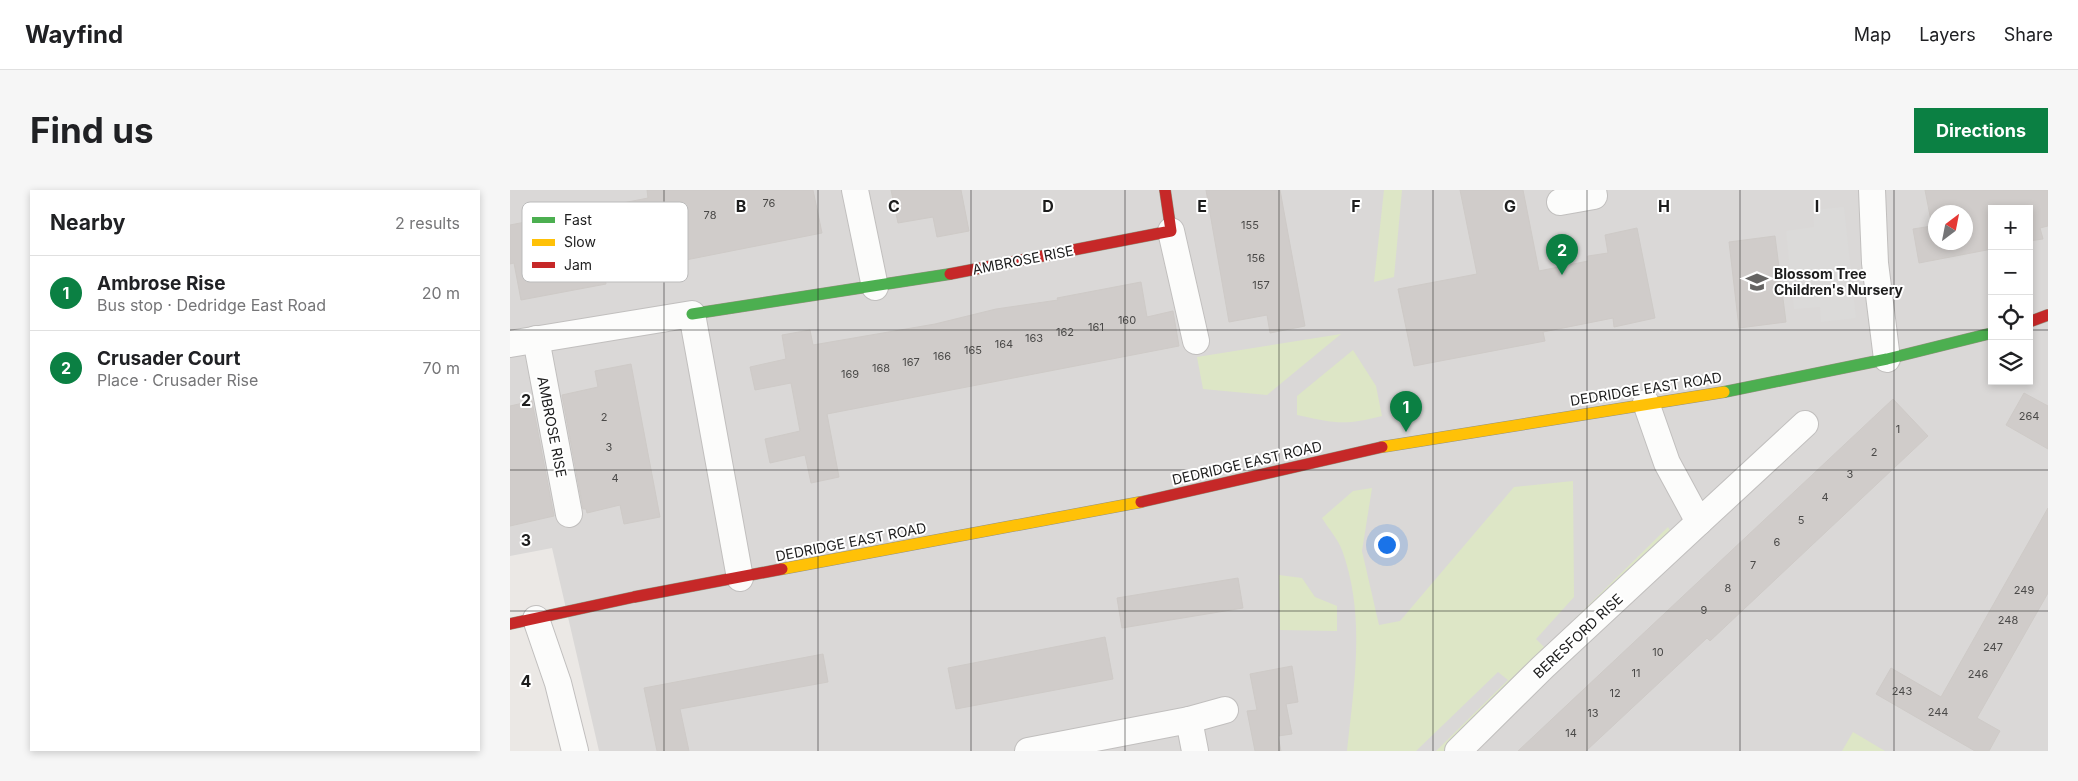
<!DOCTYPE html>
<html lang="en">
<head>
<meta charset="utf-8">
<style>
	body { margin:0; font-family:Inter,sans-serif; background:#f6f6f6; color:#202124 }
	.controls { position:absolute; right:15px; top:15px; display:grid; overflow:hidden; border-radius:0px; box-shadow:0 2px 8px #0003 }
	.controls button { width:45px; height:45px; display:grid; place-items:center; padding:0; border:0; border-bottom:1px solid #e0e0e0; background:#fff; color:#202124; font:25px sans-serif }
	.compass { position:absolute; left:1418px; top:15px; width:45px; height:45px; border-radius:50%; background:#fff; box-shadow:0 2px 8px #0003; rotate:32deg }
	.you { position:absolute; left:876px; top:354px; width:18px; height:18px; margin:-12px; border:4px solid #fff; border-radius:50%; background:#1a73e8; box-shadow:0 0 0 8px #1a73e833 }
	.badge { display:grid; place-items:center; width:32px; height:32px; border-radius:50%; background:#0b8043; color:#fff; font-size:16px; font-weight:700 }
	.pin { position:absolute; translate:-50% -41px; filter:drop-shadow(0 1px 2px #0008) }
	.pin::after { content:''; position:absolute; top:26px; width:18px; height:15px; background:inherit; clip-path:polygon(0 0,100% 0,50% 100%) }
	.list { margin:0; padding:0; list-style:none }
	h2 { display:flex; justify-content:space-between; align-items:center; height:65px; margin:0; padding:0 20px; font-size:21px }
	h2 small { font-size:16px; font-weight:400; color:#757577 }
	.list li { display:grid; grid-template-columns:32px 1fr auto; gap:15px; align-items:center; box-sizing:border-box; height:75px; padding:0 20px; border-top:1px solid #e0e0e0 }
	.list b { display:block; font-size:19px; white-space:nowrap }
	.list p { margin:0; font-size:16px; white-space:nowrap; color:#757577 }
	.list em { font-size:16px; font-style:normal; color:#757577 }
	.icon { flex:none; width:28px; height:28px; fill:none; stroke:currentColor; stroke-width:2; stroke-linecap:round; stroke-linejoin:round }
	.map { position:relative; flex:none; width:1538px; height:561px; overflow:hidden; border-radius:0px }
	header { display:flex; align-items:center; gap:30px; box-sizing:border-box; height:70px; padding:0 25px; background:#fff; border-bottom:1px solid #e0e0e0 }
	header strong { font-size:24px }
	nav { display:flex; gap:28px; margin-inline-start:auto; font-size:18px }
	.intro { display:flex; align-items:center; justify-content:space-between; box-sizing:border-box; height:120px; padding:0 30px }
	h1 { margin:0; font-size:35px }
	.button { padding:12px 22px; border-radius:0px; background:#0b8043; color:#fff; font-size:18px; font-weight:700 }
	main { display:flex; gap:30px; padding:0 30px }
	aside { flex:1; background:#fff; border-radius:0px; box-shadow:0 2px 8px #0003 }
	.map>svg:first-child { display:block }
	.residential { fill:#dad8d7; fill-rule:evenodd }
	.grass { fill:#dde6c6 }
	.parking { fill:#dbdad9 }
	.building { fill:#d0ccca; stroke:#cecac7; fill-rule:evenodd }
	.lines { fill:none; stroke-linecap:round; stroke-linejoin:round }
	.street-casing { stroke:#c1bfbe; stroke-width:28 }
	.fast-casing { stroke:#94927f; stroke-width:12 }
	.slow-casing { stroke:#94927f; stroke-width:12 }
	.jam-casing { stroke:#94927f; stroke-width:12 }
	.street { stroke:#fcfcfb; stroke-width:26 }
	.fast { stroke:#4caf50; stroke-width:11 }
	.slow { stroke:#ffc107; stroke-width:11 }
	.jam { stroke:#c62828; stroke-width:11 }
	.grid { fill:none; stroke:#1d1d1d; stroke-width:1; stroke-opacity:0.55 }
	.labels { text-anchor:middle; stroke-width:4; stroke-linejoin:round; paint-order:stroke }
	.number-label { font-size:11px; fill:#4a4948 }
	.street-label { font-size:14px; fill:#1d1d1d; stroke:#fff }
	.poi-label { font-size:14px; font-weight:bold; fill:#1d1d1d; stroke:#fff; text-anchor:start }
	.key { fill:#fff; stroke:#bbb; stroke-width:1 }
	.key-label { font-size:14px; fill:#1d1d1d }
	.grid-label { font-size:16px; text-anchor:middle; font-weight:bold; fill:#1d1d1d; stroke:#fff; stroke-width:4; stroke-linejoin:round; paint-order:stroke }
</style>
</head>
<body>
<header>
<strong>Wayfind</strong>
<nav><a>Map</a><a>Layers</a><a>Share</a></nav>
</header>
<div class="intro"><h1>Find us</h1><a class="button">Directions</a></div>
<main>
<aside>
<h2>Nearby<small>2 results</small></h2>
<ul class="list">
<li><span class="badge">1</span><div><b>Ambrose Rise</b><p>Bus stop · Dedridge East Road</p></div><em>20 m</em></li>
<li><span class="badge">2</span><div><b>Crusader Court</b><p>Place · Crusader Rise</p></div><em>70 m</em></li>
</ul>
</aside>
<div class="map">
<svg width="1538" height="561" viewBox="0 0 1538 561">
	<rect width="100%" height="100%" fill="#ebe8e5"/>
	<!-- residential -->
	<path class="residential" d="M0 0H1538V561H89L42 358 0 366ZM1482 19H1519V191H1482ZM1426 22H1456V52H1426Z"/>
	<!-- grass -->
	<g class="grass">
		<polygon points="874,0 892,0 884,87 864,92"/>
		<polygon points="831,144 757,205 693,199 687,167"/>
		<path d="M843 160 866 196 872 226C834 236 824 233 787 225V206Z"/>
		<path d="M1063 291 1064 407 1026 449 1035 458 1158 337 1163 346 940 561H926L998 490 988 482 906 561H837C844 494 856 426 832 360 828 349 818 338 812 328L843 301 862 298 852 361 869 435 890 431 1004 297Z"/>
		<polygon points="769,385 792,388 805,407 827,416 827,441 770,440"/>
		<polygon points="1343,542 1375,561 1332,561"/>
	</g>
	<!-- parking -->
	<polygon class="parking" points="1334,17 1346,128 1311,132 1310,117 1284,119 1276,41 1304,37 1303,20"/>
	<!-- building -->
	<g class="building">
		<polygon points="137,0 303,0 312,43 95,86 96,94 11,110 4,73 0,74 0,35 138,8"/>
		<polygon points="381,0 451,0 459,41 427,47 423,27 388,33"/>
		<polygon points="696,0 770,0 795,136 760,143 757,125 719,132"/>
		<polygon points="950,0 1013,0 1029,81 1078,71 1078,66 1098,63 1095,45 1127,38 1145,128 1104,137 1103,128 1033,142 1035,151 904,176 888,99 967,84"/>
		<path d="M1415 0H1538V36L1530 38 1533 49 1519 51V19H1482V59L1409 73 1403 39 1422 36ZM1426 22H1456V52H1426Z"/>
		<polygon points="1265,46 1276,132 1229,138 1219,52"/>
		<polygon points="631,92 637,127 663,121 669,156 317,224 329,287 301,293 295,265 260,273 255,249 290,241 281,193 245,200 240,177 276,169 272,145 300,140 303,155 425,134 486,119 548,110 547,108"/>
		<polygon points="121,174 150,327 114,334 110,315 77,323 76,319 73,319 52,205 88,197 85,181"/>
		<polygon points="1514,203 1538,216 1538,259 1496,235"/>
		<polygon points="1383,209 1418,246 1200,451 1197,448 1076,561 1008,561"/>
		<polygon points="22,211 44,326 0,336 0,216"/>
		<polygon points="1538,318 1538,403 1467,528 1490,541 1479,561 1465,561 1366,504 1381,478 1431,507"/>
		<polygon points="728,388 733,418 612,438 607,408"/>
		<polygon points="595,447 603,489 446,519 438,478"/>
		<polygon points="313,464 318,492 170,519 179,561 147,561 134,498"/>
		<polygon points="782,476 788,512 776,514 782,544 768,546 771,561 745,561 737,521 747,520 740,484"/>
	</g>
	<g class="lines">
		<!-- street casing -->
		<g class="street-casing">
			<g id="street">
				<polyline points="345,0 365,97"/>
				<polyline points="1362,0 1365,73 1377,169"/>
				<polyline points="1050,12 1084,6 1083,0"/>
				<polyline points="661,41 686,151"/>
				<polyline points="26,149 59,324"/>
				<polyline points="0,154 182,124 230,388"/>
				<polyline points="1136,213 1157,273 1189,332 1295,234"/>
				<polyline points="26,429 48,493 65,561"/>
				<polyline points="679,530 715,520"/>
				<polyline points="518,561 679,530 685,561"/>
				<polyline points="948,561 1033,477 1189,332"/>
			</g>
		</g>
		<!-- fast casing -->
		<g class="fast-casing">
			<g id="fast">
				<polyline points="182,124 440,84"/>
				<polyline points="1214,202 1377,169 1482,143"/>
			</g>
		</g>
		<!-- slow casing -->
		<g class="slow-casing">
			<g id="slow">
				<polyline points="872,257 1214,202"/>
				<polyline points="272,379 631,312"/>
			</g>
		</g>
		<!-- jam casing -->
		<g class="jam-casing">
			<g id="jam">
				<polyline points="440,84 661,41 655,0"/>
				<polyline points="1519,132 1538,125"/>
				<polyline points="631,312 872,257"/>
				<polyline points="0,434 124,407 272,379"/>
			</g>
		</g>
		<!-- street -->
		<use href="#street" class="street"/>
		<!-- fast -->
		<use href="#fast" class="fast"/>
		<!-- slow -->
		<use href="#slow" class="slow"/>
		<!-- jam -->
		<use href="#jam" class="jam"/>
	</g>
	<!-- grid -->
	<path class="grid" d="M154 0V561M308 0V561M461 0V561M615 0V561M769 0V561M923 0V561M1077 0V561M1230 0V561M1384 0V561M0 140H1482M1519 140H1538M0 280H1538M0 421H1538"/>
	<!-- icons -->
	<defs>
		<g id="school-bare" transform="scale(1.725)"><path d="M0-5L7-2L0 1L-7-2ZM-4 1L0 2.5L4 1V4Q0 6-4 4Z" fill="#656463" stroke="#fff" stroke-width="2.5" paint-order="stroke"/></g>
	</defs>
	<g fill-rule="evenodd">
		<use href="#school-bare" x="1247" y="92"/>
	</g>
	<g class="labels">
		<!-- number labels -->
		<g class="number-label">
			<text x="259" y="17">76</text>
			<text x="200" y="29">78</text>
			<text x="740" y="39">155</text>
			<text x="746" y="72">156</text>
			<text x="751" y="99">157</text>
			<text x="617" y="134">160</text>
			<text x="586" y="141">161</text>
			<text x="555" y="146">162</text>
			<text x="524" y="152">163</text>
			<text x="494" y="158">164</text>
			<text x="463" y="164">165</text>
			<text x="432" y="170">166</text>
			<text x="401" y="176">167</text>
			<text x="371" y="182">168</text>
			<text x="340" y="188">169</text>
			<text x="1519" y="230">264</text>
			<text x="94" y="231">2</text>
			<text x="1388" y="243">1</text>
			<text x="99" y="261">3</text>
			<text x="1364" y="266">2</text>
			<text x="1340" y="288">3</text>
			<text x="105" y="292">4</text>
			<text x="1315" y="311">4</text>
			<text x="1291" y="334">5</text>
			<text x="1267" y="356">6</text>
			<text x="1243" y="379">7</text>
			<text x="1218" y="402">8</text>
			<text x="1514" y="404">249</text>
			<text x="1194" y="424">9</text>
			<text x="1498" y="434">248</text>
			<text x="1483" y="461">247</text>
			<text x="1148" y="466">10</text>
			<text x="1126" y="487">11</text>
			<text x="1468" y="488">246</text>
			<text x="1392" y="505">243</text>
			<text x="1105" y="507">12</text>
			<text x="1428" y="526">244</text>
			<text x="1083" y="527">13</text>
			<text x="1061" y="547">14</text>
		</g>
		<!-- street labels -->
		<g class="street-label">
			<text transform="translate(513 70) rotate(-11)" y="5">AMBROSE RISE</text>
			<text transform="translate(1136 199) rotate(-9)" y="5">DEDRIDGE EAST ROAD</text>
			<text transform="translate(42 237) rotate(79)" y="5">AMBROSE RISE</text>
			<text transform="translate(737 273) rotate(-13)" y="5">DEDRIDGE EAST ROAD</text>
			<text transform="translate(341 352) rotate(-11)" y="5">DEDRIDGE EAST ROAD</text>
			<text transform="translate(1068 446) rotate(-43)" y="5">BERESFORD RISE</text>
		</g>
		<!-- poi labels -->
		<g class="poi-label">
			<text x="1264" y="89">Blossom Tree<tspan x="1264" dy="16">Children's Nursery</tspan></text>
		</g>
	</g>
	<!-- legend -->
	<rect x="12" y="12" width="166" height="80" rx="8" class="key"/>
	<rect x="22" y="27" width="23" height="6" fill="#4caf50"/>
	<rect x="22" y="49" width="23" height="7" fill="#ffc107"/>
	<rect x="22" y="72" width="23" height="6" fill="#c62828"/>
	<g class="key-label">
		<text x="54" y="35">Fast</text>
		<text x="54" y="57">Slow</text>
		<text x="54" y="80">Jam</text>
	</g>
	<g class="grid-label">
		<text x="231" y="22">B</text>
		<text x="384" y="22">C</text>
		<text x="538" y="22">D</text>
		<text x="692" y="22">E</text>
		<text x="846" y="22">F</text>
		<text x="1000" y="22">G</text>
		<text x="1154" y="22">H</text>
		<text x="1307" y="22">I</text>
		<text x="16" y="216">2</text>
		<text x="16" y="356">3</text>
		<text x="16" y="497">4</text>
	</g>
</svg>
<div class="controls">
<button>+</button>
<button>−</button>
<button><svg class="icon" aria-label="locate" viewBox="0 0 24 24"><circle cx="12" cy="12" r="6"/><path d="M12 2v4M12 18v4M2 12h4M18 12h4"/></svg></button>
<button><svg class="icon" aria-label="layers" viewBox="0 0 24 24"><path d="M12 4l9 5-9 5-9-5zM3 14l9 5 9-5"/></svg></button>
</div>
<svg class="compass" viewBox="-18 -18 36 36"><path d="M0-13l5 13h-10z" fill="#e53935"/><path d="M0 13l5-13h-10z" fill="#757577"/></svg>
<div class="you"></div>
<div class="pin badge" style="left:896px;top:242px">1</div>
<div class="pin badge" style="left:1052px;top:85px">2</div>
</div>
</main>
</body>
</html>
